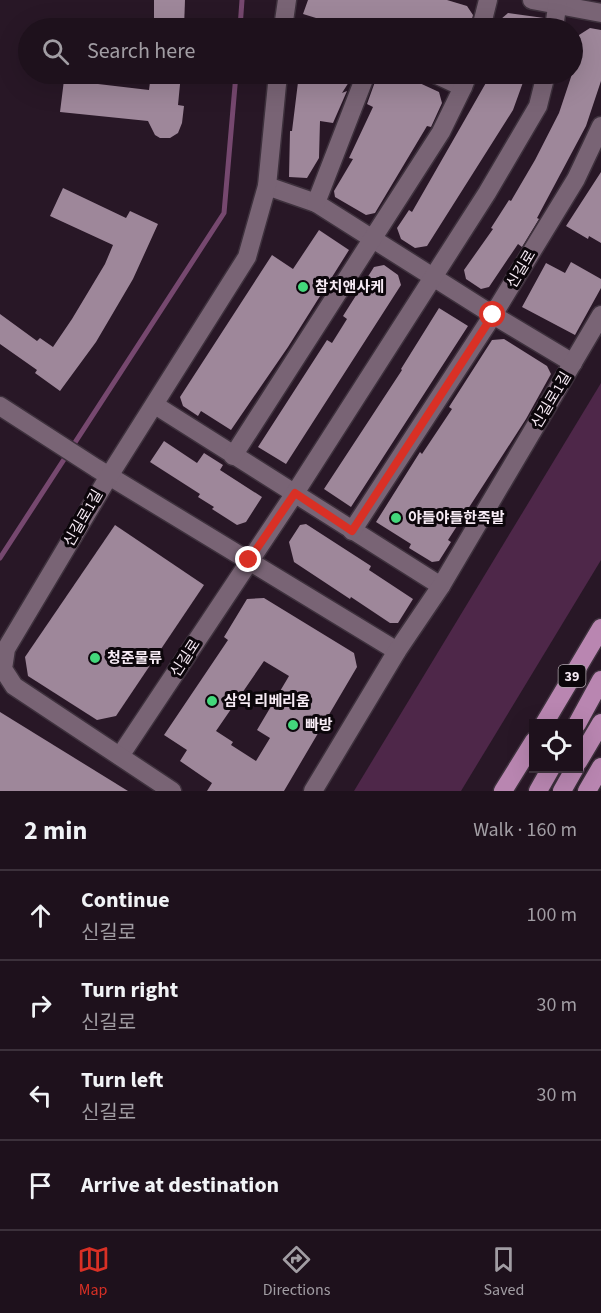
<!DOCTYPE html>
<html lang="en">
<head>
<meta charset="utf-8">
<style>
	body { margin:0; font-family:"Source Sans 3","Noto Sans KR",sans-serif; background:#2b1f29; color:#f1f3f6 }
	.controls { position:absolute; right:18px; bottom:18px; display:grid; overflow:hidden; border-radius:0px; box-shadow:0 6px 24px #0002 }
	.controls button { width:54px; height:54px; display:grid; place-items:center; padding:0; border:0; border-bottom:2px solid #3c313b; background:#1e111c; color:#f1f3f6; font:30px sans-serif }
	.stop { position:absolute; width:18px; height:18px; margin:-14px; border:4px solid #d93025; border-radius:50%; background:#fff }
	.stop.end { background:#d93025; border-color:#fff; box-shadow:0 2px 6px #0008 }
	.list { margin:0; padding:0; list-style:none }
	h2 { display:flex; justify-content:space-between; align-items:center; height:78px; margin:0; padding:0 24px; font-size:26px }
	h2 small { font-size:20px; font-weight:400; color:#a19da3 }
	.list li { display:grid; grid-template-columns:39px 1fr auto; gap:18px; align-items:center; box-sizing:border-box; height:90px; padding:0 24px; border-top:2px solid #3c313b }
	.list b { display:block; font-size:22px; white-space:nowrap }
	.list p { margin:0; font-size:20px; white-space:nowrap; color:#a19da3 }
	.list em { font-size:20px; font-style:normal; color:#a19da3 }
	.icon { flex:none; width:33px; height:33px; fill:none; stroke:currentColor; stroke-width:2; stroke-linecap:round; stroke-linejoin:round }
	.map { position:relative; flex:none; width:601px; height:791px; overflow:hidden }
	.search { position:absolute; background:#1e111c; box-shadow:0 6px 24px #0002; left:18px; right:18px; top:18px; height:66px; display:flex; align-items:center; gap:15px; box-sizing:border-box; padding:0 21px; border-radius:33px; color:#a19da3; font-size:22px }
	.sheet { height:438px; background:#1e111c }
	nav { display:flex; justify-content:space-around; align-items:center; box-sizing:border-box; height:84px; border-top:2px solid #3c313b; background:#1e111c; font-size:16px; color:#a19da3 }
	nav a { display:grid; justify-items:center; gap:3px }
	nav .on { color:#d93025 }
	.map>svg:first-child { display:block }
	.green { fill:#4e2749 }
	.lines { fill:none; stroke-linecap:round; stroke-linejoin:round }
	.stream { stroke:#76486f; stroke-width:5 }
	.building { fill:#9e879a; fill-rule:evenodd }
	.minor-casing { stroke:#3e313d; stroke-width:21 }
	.major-casing { stroke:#3e313d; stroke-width:21 }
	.minor { stroke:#796475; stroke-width:18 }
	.major { stroke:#b986b1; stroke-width:18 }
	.route { stroke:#d93025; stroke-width:8 }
	.poi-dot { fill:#43d77b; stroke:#0c060b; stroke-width:2 }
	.labels { text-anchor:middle; stroke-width:6; stroke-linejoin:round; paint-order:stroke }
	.shield { fill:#0c060b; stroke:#b0a6af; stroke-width:1.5 }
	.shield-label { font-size:14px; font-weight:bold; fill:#f7ebf5 }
	.street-label { font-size:15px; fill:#f7ebf5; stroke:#0c060b }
	.poi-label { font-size:15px; font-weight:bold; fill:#f7ebf5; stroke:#0c060b; text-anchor:start }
</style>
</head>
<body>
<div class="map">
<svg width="601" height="791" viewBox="0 0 601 791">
	<rect width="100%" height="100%" fill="#281726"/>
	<!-- green -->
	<polygon class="green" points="601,383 601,560 461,791 354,791"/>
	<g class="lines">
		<!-- stream -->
		<g class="stream">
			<polyline points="240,28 242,0"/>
			<polyline points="0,558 224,213 236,74"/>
		</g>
	</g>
	<!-- building -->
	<g class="building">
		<polygon points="154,0 185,0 184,28 154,28"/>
		<polygon points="308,0 447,0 467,6 473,15 470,28 374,28 344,19 342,26 303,14"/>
		<polygon points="508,13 544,18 543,28 492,28 493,26"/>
		<polygon points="590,28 601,30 601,81 586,126 537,218 539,219 522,247 518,244 489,287 481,289 466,279 464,270 493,229 491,228 509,200 511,201 535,160 559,113 574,68 579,35"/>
		<polygon points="151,74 181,74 178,105 184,106 182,123 178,133 170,138 160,138 155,135 148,121 60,112 64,80 149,90"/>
		<polygon points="299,74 354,74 342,93 347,91 333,123 320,121 319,158 307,178 289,177 290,131 292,131"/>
		<polygon points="388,74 400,74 439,92 442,103 431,127 427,126 375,213 366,215 335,197 334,191 353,159 349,158 373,107 367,104 376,79"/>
		<polygon points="491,74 526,74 513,110 427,246 415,248 401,239 397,228 409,210 412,212"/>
		<polygon points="601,172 601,243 589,236 588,239 566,226"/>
		<polygon points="63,188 126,218 130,211 158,224 133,279 96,342 60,391 35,373 37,370 0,344 0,314 37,341 40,338 53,347 72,319 105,264 113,245 50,216"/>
		<polygon points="319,230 349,250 288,347 231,430 201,411 198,416 183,406 180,397 272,255 293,269"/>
		<polygon points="571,262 601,279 601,288 575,335 522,307 546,263 565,273"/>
		<polygon points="384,265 398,275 401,285 286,464 258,447 327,340 332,343 347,319 343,316 374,267"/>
		<polygon points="439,308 468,326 351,507 324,489 402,370 401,369"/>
		<polygon points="504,339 547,366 551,374 526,419 448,540 451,542 439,561 432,562 409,548 411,544 376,522 420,452 422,454 452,409 449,407 492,340"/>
		<polygon points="164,441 197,463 204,453 223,465 220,470 262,497 246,522 237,525 212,509 214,507 198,497 200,494 150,462"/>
		<polygon points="306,524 371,566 369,570 413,599 398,623 390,623 351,597 350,599 294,562 289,542 300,525"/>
		<polygon points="115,525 204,585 116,716 97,720 28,676 25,657"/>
		<path d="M264 598 354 653 357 667 284 791H207L212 783 180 761 187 750 164 735 228 640 224 637 247 599ZM264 661 289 676 257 730 270 738 256 761 231 745 233 742 216 731Z"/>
		<polygon points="0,712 128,791 0,791"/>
	</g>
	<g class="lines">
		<!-- minor casing -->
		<g class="minor-casing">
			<g id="minor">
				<polyline points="532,0 601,13"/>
				<polyline points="283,28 287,0"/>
				<polyline points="481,28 488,0"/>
				<polyline points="554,28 558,0"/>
				<polyline points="435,74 463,87"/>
				<polyline points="267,186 316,203 493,315 573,363"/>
				<polyline points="316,203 366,74"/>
				<polyline points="155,405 441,586"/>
				<polyline points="0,406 96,468 397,651"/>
				<polyline points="233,456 441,132 463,87 468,74"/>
				<polyline points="352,531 493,315 576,179 601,126"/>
				<polyline points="120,756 295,493 487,193 538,106 546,74"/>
				<polyline points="172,791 14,686 3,669 6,649 109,476 247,257 267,186 278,74"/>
				<polyline points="313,791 397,651 441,586 601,315"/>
			</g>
		</g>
		<!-- major casing -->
		<g class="major-casing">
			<g id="major">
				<polyline points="544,724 601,628"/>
				<polyline points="577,724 601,680"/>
				<polyline points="578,762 601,723"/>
				<polyline points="503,791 534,741"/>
				<polyline points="538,791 551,768"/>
				<polyline points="562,791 575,768"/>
				<polyline points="587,791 601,767"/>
			</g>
		</g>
		<!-- minor -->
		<use href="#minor" class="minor"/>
		<!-- major -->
		<use href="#major" class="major"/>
	</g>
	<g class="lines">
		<!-- route -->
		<polyline class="route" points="249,560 295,493 352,531 493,315"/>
	</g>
	<!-- markers -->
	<g class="poi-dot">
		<circle cx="303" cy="287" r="6"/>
		<circle cx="396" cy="518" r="6"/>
		<circle cx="95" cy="658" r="6"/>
		<circle cx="212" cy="701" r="6"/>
		<circle cx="293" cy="725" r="6"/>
	</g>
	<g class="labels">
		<!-- shield labels -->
		<rect class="shield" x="558.5" y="665" width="27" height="22" rx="4.5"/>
		<g class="shield-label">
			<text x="572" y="681">39</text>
		</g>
		<!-- street labels -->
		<g class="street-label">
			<text transform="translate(521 269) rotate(-59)" y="5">신길로</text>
			<text transform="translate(551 400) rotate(-59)" y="5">신길로1길</text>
			<text transform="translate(83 518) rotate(-60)" y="5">신길로1길</text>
			<text transform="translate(185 658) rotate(-57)" y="5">신길로</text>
		</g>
		<!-- poi labels -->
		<g class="poi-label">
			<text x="315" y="292">참치앤사케</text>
			<text x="408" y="523">야들야들한족발</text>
			<text x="107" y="663">청준물류</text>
			<text x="224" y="706">삼익 리베리움</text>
			<text x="305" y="730">빠방</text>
		</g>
	</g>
</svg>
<div class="controls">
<button><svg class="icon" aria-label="locate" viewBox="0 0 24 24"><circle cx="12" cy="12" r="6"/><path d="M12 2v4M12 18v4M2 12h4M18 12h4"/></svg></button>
</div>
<div class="stop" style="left:493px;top:315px"></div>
<div class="stop end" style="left:249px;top:560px"></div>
<div class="search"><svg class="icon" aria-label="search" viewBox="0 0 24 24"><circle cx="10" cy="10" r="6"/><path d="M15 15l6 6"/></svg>Search here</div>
</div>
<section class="sheet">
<h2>2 min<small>Walk · 160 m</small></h2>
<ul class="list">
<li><svg class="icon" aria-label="ahead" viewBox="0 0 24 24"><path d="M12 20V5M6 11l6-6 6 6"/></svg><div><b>Continue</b><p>신길로</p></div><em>100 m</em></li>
<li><svg class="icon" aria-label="right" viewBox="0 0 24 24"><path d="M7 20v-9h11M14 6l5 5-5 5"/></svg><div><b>Turn right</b><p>신길로</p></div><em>30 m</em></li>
<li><svg class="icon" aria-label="left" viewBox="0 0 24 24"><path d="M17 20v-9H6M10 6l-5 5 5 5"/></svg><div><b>Turn left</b><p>신길로</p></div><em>30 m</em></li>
<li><svg class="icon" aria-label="arrive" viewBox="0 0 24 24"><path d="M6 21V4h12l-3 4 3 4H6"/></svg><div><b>Arrive at destination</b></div></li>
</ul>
</section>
<nav>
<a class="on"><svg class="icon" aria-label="map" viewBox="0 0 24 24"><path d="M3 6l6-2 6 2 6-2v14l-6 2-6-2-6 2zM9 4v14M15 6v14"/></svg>Map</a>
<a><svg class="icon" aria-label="directions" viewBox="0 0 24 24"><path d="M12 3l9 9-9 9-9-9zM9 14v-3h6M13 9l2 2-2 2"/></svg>Directions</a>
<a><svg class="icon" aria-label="saved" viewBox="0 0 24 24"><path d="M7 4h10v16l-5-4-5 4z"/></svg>Saved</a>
</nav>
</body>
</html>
